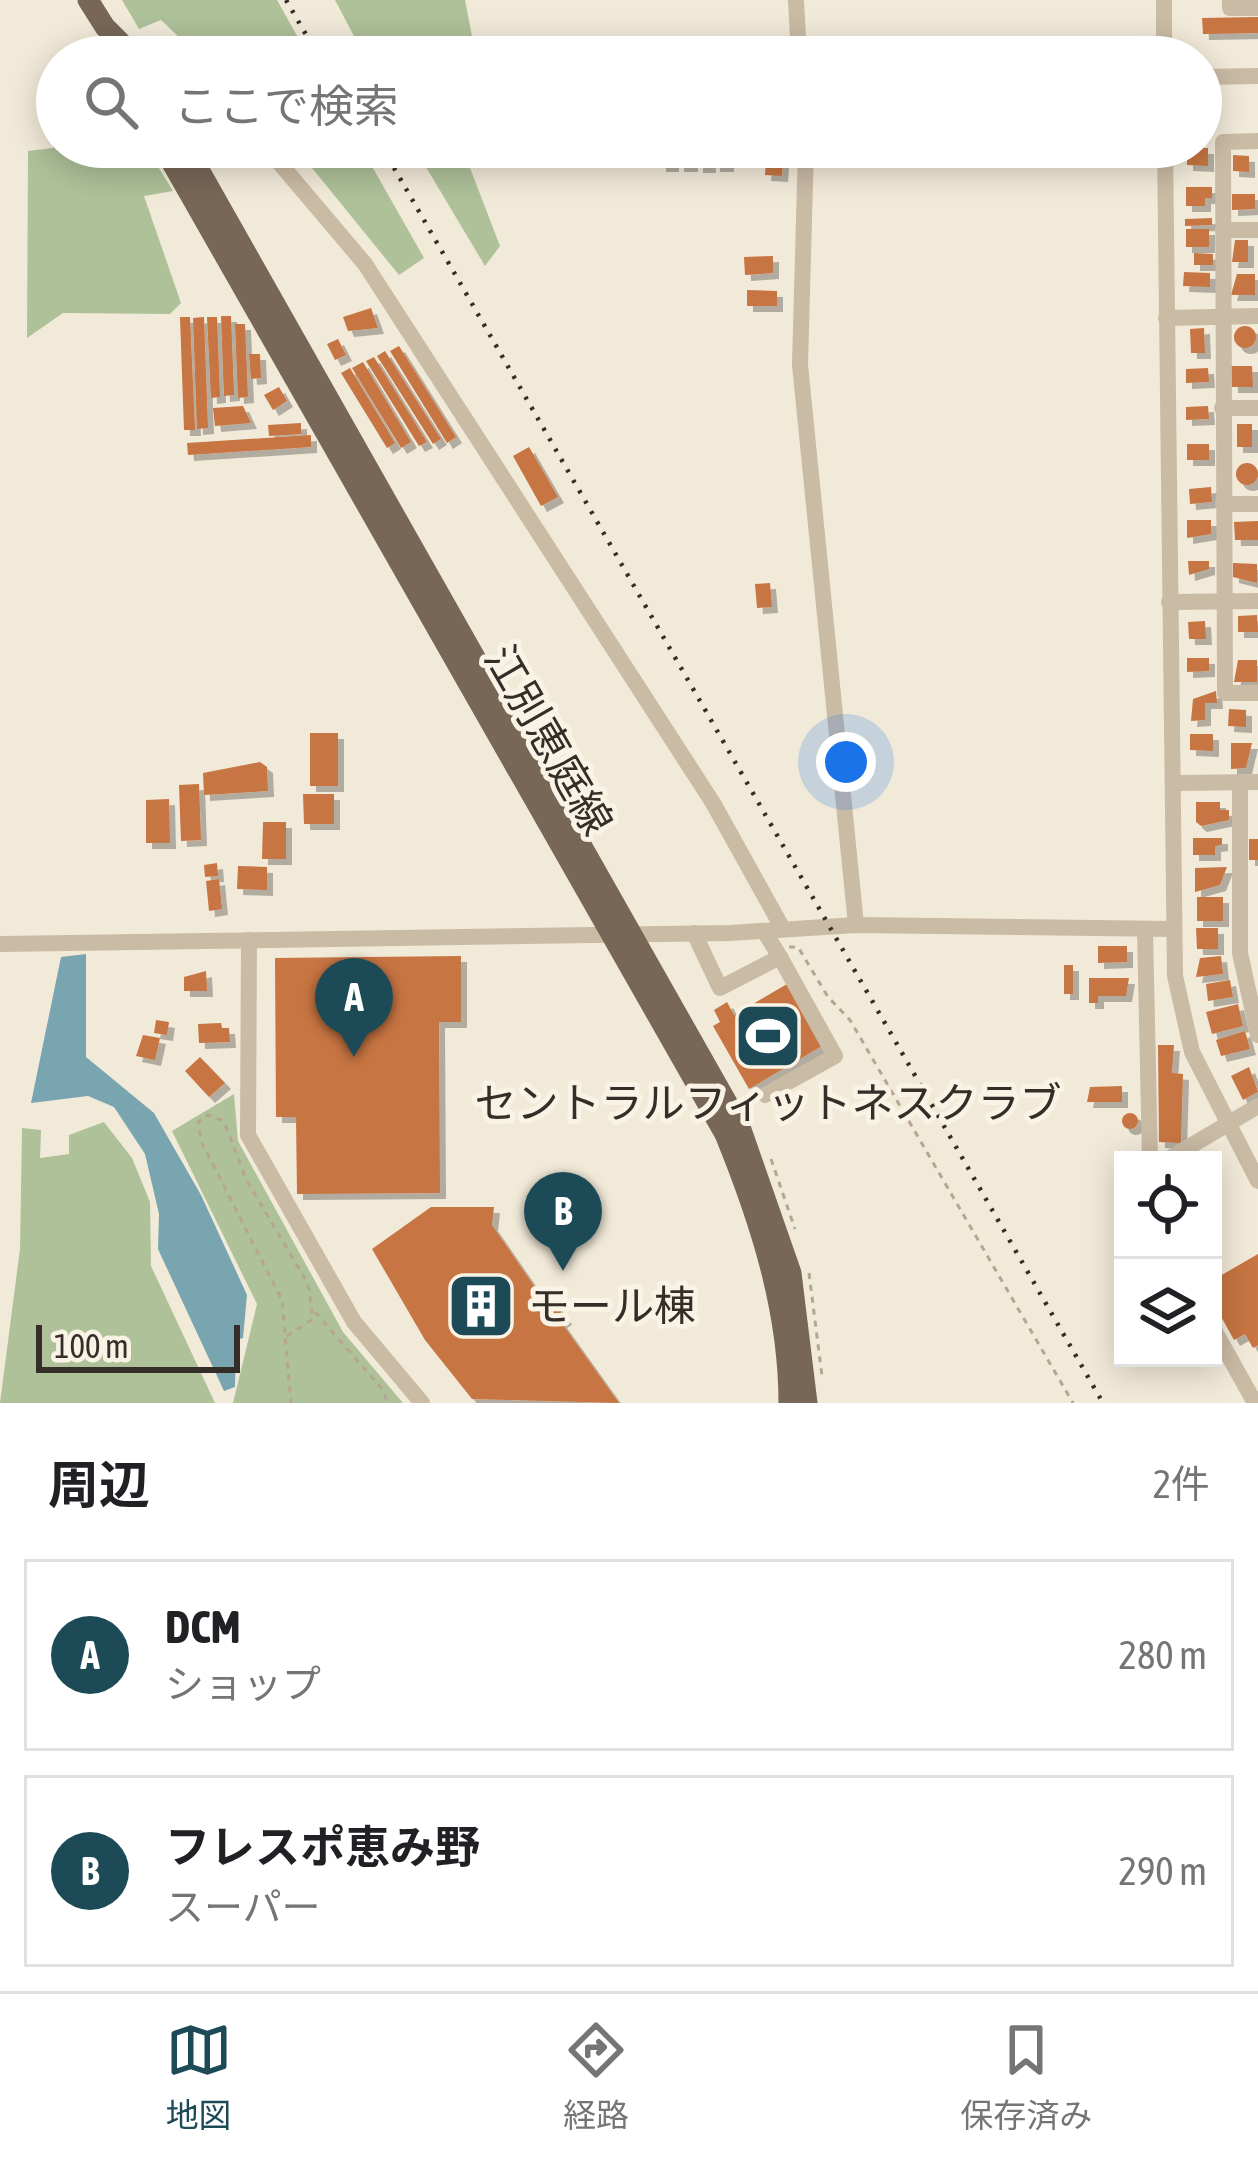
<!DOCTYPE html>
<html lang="ja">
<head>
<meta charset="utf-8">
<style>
	body { margin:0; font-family:"Asap Condensed","Noto Sans JP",sans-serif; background:#f6f6f6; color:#202124 }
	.controls { position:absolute; right:36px; bottom:36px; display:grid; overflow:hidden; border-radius:0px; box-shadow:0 6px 30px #0003 }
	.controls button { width:108px; height:108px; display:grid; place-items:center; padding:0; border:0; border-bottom:3px solid #e0e0e0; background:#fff; color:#202124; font:60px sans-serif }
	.scale { position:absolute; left:36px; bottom:30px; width:204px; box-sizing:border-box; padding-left:12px; border:6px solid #352d27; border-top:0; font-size:33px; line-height:42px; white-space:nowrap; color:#352d27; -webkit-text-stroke:9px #f9f3e6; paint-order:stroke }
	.you { position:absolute; left:846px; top:762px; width:42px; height:42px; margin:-30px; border:9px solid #fff; border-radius:50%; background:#1a73e8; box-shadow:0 0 0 18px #1a73e833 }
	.badge { display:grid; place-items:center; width:78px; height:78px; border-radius:50%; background:#1c4b57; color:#fff; font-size:39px; font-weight:700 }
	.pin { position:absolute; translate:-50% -99px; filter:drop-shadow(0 3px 6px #0008) }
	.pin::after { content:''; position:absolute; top:63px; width:42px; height:36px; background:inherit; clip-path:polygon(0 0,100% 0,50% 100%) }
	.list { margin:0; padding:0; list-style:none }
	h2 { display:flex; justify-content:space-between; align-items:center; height:156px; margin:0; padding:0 48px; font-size:51px }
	h2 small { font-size:39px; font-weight:400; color:#757577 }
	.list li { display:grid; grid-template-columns:78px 1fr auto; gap:36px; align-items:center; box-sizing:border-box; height:192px; margin:0 24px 24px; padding:0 24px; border:3px solid #e0e0e0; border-radius:0px }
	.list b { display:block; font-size:45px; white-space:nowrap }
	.list p { margin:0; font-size:39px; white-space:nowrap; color:#757577 }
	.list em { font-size:39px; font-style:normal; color:#757577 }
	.icon { flex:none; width:66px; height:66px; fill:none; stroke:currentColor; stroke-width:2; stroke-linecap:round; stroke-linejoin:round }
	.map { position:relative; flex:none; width:1258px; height:1403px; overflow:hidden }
	.search { position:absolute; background:#fff; box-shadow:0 6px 30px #0003; left:36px; right:36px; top:36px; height:132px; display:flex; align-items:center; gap:30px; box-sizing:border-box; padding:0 42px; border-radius:66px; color:#757577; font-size:45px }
	.sheet { height:588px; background:#fff }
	nav { display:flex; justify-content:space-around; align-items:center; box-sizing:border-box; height:168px; border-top:3px solid #e0e0e0; background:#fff; font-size:33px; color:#757577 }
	nav a { display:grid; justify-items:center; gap:6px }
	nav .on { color:#1c4b57 }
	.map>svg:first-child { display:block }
	.green { fill:#aec199 }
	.water { fill:#78a5af }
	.building { fill:#c77442; filter:url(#shadow) }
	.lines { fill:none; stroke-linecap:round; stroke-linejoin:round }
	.path { stroke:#b6a590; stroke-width:3; stroke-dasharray:6 6; stroke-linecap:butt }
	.minor { stroke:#cabba5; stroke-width:16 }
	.major { stroke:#786757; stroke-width:21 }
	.rail { stroke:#352d27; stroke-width:4.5; stroke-dasharray:3 9; stroke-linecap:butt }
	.labels { text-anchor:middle; stroke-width:10; stroke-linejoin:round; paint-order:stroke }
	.street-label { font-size:42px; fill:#352d27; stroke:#f9f3e6 }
	.poi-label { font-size:42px; fill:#352d27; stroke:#f9f3e6 }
</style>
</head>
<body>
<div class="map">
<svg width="1258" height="1403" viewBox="0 0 1258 1403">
	<defs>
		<filter id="shadow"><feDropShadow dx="6" dy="6" stdDeviation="0" flood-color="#0004"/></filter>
	</defs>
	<rect width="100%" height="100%" fill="#f2ead9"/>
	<!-- green -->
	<g class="green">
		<polygon points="122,0 277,0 309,57 200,57 161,20 139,29"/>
		<polygon points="335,0 465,0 476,57 365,57"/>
		<polygon points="57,124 57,147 146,147 173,191 144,196 181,303 170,314 63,313 27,338 28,151 53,148"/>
		<polygon points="295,147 361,147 424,258 399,275"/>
		<polygon points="414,147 462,147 500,246 485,266"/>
		<polygon points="234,1094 238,1141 343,1332 403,1403 233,1403 257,1304 172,1131"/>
		<polygon points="104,1122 132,1158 150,1202 151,1266 215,1403 0,1403 20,1249 22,1128 41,1130 40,1158 69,1154 69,1135"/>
	</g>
	<!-- water -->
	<polygon class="water" points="86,954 86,1057 154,1113 201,1195 247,1295 243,1338 236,1340 235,1387 224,1391 158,1249 159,1214 145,1154 114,1107 88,1096 31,1103 61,957"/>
	<!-- building -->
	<g class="building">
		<polygon points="1258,17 1258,33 1203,34 1202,18"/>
		<rect x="660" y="147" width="13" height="19"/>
		<rect x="678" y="147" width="14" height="19"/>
		<polygon points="697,147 709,147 710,167 697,167"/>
		<rect x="714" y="147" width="14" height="19"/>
		<polygon points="767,147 784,147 782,176 765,175"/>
		<polygon points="1187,148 1208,148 1208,166 1187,165"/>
		<polygon points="1233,155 1249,156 1249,172 1233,171"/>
		<polygon points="1186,187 1212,187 1212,198 1205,198 1205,206 1186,206"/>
		<polygon points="1232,194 1255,194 1255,209 1232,210"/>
		<polygon points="1212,218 1212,225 1185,226 1185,219"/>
		<rect x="1186" y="229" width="23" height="18"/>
		<polygon points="1235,240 1248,240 1248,262 1232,262"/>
		<polygon points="1194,253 1213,254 1213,265 1194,265"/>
		<polygon points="773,256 773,273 745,275 744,257"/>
		<polygon points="1184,272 1210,273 1210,287 1183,286"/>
		<polygon points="1237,274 1255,274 1255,295 1231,295"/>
		<polygon points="747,290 777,291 777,306 747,306"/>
		<polygon points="371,308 378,328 348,331 343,317"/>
		<polygon points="221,316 231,316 234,395 224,396"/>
		<polygon points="180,317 190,317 195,430 184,430"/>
		<polygon points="204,317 208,428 197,429 193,318"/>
		<polygon points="207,317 217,317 220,397 211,398"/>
		<polygon points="235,324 245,324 248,397 238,398"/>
		<circle cx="1245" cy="337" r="11"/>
		<polygon points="1204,328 1205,353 1191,353 1190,329"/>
		<polygon points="338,339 346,355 335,360 327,344"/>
		<polygon points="399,346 456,437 447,443 390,351"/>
		<polygon points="385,351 441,439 433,444 377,356"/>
		<polygon points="249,354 260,354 261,378 251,379"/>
		<polygon points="374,357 427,442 419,446 366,361"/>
		<polygon points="363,362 411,442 401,448 352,368"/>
		<polygon points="1231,366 1252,366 1253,387 1232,387"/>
		<polygon points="350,368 395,443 387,448 341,373"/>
		<polygon points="1208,368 1209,382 1186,383 1186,369"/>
		<polygon points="279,387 287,401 273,410 264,395"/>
		<polygon points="243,406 251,423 215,426 213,408"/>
		<polygon points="1208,406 1209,419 1186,420 1186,407"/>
		<polygon points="301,423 301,434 269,436 268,425"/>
		<rect x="1237" y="424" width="15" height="23"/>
		<polygon points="311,435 311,447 188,455 187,443"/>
		<rect x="1187" y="444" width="22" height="16"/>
		<polygon points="529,447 558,497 541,506 513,456"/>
		<circle cx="1247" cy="474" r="11"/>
		<polygon points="1211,487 1212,502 1190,504 1189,489"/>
		<polygon points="1187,520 1211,520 1211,534 1187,538"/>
		<polygon points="1258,521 1258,540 1235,540 1234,522"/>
		<polygon points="1188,561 1209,561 1209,569 1189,575"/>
		<polygon points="1233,563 1257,564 1257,583 1233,577"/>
		<polygon points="770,583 772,607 757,608 755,584"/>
		<polygon points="1257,615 1258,632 1238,632 1238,616"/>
		<polygon points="1205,621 1206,639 1189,639 1188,622"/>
		<polygon points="1187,658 1209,658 1209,671 1187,672"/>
		<polygon points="1238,660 1257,660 1257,682 1234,682"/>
		<polygon points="1216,691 1217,703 1205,703 1205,720 1191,721 1193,699"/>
		<polygon points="1229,709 1246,710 1246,727 1228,726"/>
		<rect x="310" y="733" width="28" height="53"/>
		<polygon points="1190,734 1213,734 1213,751 1190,750"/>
		<polygon points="1231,743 1252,743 1246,768 1231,769"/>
		<polygon points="260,762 267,767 268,791 204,795 203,773"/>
		<polygon points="199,784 201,840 181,841 179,785"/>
		<polygon points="303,794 334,794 334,824 304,824"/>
		<polygon points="169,799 170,843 146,843 146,800"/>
		<polygon points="1196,802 1220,802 1220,810 1229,810 1229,820 1201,826 1196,822"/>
		<polygon points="263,822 286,822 286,859 262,859"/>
		<polygon points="1193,838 1222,838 1222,845 1215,846 1215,855 1193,855"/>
		<rect x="1249" y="839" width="9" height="21"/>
		<polygon points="217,863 218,876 205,877 204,865"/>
		<polygon points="238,866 267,867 267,890 237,889"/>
		<polygon points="1227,867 1220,885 1195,892 1195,868"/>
		<polygon points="219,879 222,909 209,911 206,881"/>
		<rect x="1197" y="897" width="26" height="24"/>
		<polygon points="1196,928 1218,928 1218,949 1197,949"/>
		<polygon points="1098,946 1127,946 1127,962 1098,963"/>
		<polygon points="461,956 461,1022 439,1022 440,1193 297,1194 296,1117 276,1117 275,958"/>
		<polygon points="1221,956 1223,974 1196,977 1200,958"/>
		<rect x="1064" y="965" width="9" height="29"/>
		<polygon points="206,971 207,991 184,991 184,977"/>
		<polygon points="1089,978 1129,978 1126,996 1098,996 1098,1003 1089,1003"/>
		<polygon points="1230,980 1233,997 1208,1001 1206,984"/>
		<polygon points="787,984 822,1046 749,1089 713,1026 720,1022 714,1010 727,1002 734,1015"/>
		<polygon points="1238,1004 1243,1026 1212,1034 1206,1012"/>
		<polygon points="156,1020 169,1022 167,1035 154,1033"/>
		<polygon points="221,1023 222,1028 229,1028 230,1042 199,1043 198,1024"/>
		<polygon points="1245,1031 1250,1049 1221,1056 1216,1040"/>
		<polygon points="143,1035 160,1038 155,1060 136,1056"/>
		<polygon points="1158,1045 1174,1045 1172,1073 1183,1074 1181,1143 1159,1142"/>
		<polygon points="200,1057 225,1083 209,1097 185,1071"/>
		<polygon points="1249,1067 1258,1092 1243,1100 1231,1076"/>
		<polygon points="1122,1086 1122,1102 1087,1102 1090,1087"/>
		<circle cx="1130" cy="1121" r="8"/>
		<polygon points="431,1207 494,1207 492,1225 539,1293 545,1289 566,1319 561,1322 619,1403 472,1399 425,1340 372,1249"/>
		<polygon points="1258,1254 1258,1345 1253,1348 1245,1334 1234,1340 1213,1302 1213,1280"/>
	</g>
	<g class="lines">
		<!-- path -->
		<g class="path">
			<polyline points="789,947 798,947 828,997 850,1020 1073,1403"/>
			<polyline points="771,1159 795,1229"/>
			<polyline points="809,1273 822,1376"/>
			<polyline points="315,1312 384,1391 387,1403"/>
			<polyline points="287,1336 313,1319 308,1284 246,1179 224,1121 208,1115 198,1122 202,1143 282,1300 291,1403"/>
		</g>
		<!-- minor -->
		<g class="minor">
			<polyline points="796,0 799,57"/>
			<polyline points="1164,0 1164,57"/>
			<polyline points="1230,0 1230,8 1258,8"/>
			<polyline points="132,52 165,46 177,57"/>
			<polyline points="1201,77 1258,76"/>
			<polyline points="1258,141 1223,142 1225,693 1258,693"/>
			<polyline points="266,147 365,264 713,803 783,929"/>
			<polyline points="806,147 800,365 856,925"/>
			<polyline points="1165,147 1175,976 1192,1052 1258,1181"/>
			<polyline points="1223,230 1258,230"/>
			<polyline points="1166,318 1258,316"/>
			<polyline points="1222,408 1258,408"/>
			<polyline points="1223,504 1258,504"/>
			<polyline points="1169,602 1258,601"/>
			<polyline points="1173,783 1258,782"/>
			<polyline points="1240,783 1240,953 1258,1035"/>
			<polyline points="1145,930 1150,1160"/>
			<polyline points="694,933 720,988 780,957 764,931"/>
			<polyline points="249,940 248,1135 354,1322 422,1403"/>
			<polyline points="0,944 730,933 856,925 1171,929"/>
			<polyline points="765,1095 835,1056 780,957"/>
			<polyline points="1167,1160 1258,1106"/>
			<polyline points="1213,1328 1255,1403"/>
		</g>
		<!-- major -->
		<g class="major">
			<polyline points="88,0 105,27 135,57"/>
			<path d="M163 147 725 1134C760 1220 789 1309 789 1403"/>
			<polyline points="186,147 739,1124 791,1273 807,1403"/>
		</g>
		<!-- rail -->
		<g class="rail">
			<polyline points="286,0 319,57"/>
			<polyline points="382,147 1103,1403"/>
		</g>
	</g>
	<!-- icons -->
	<defs>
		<g id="stadium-square" transform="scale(3.45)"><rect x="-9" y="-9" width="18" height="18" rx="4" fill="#1c4b57" stroke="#f9f3e6"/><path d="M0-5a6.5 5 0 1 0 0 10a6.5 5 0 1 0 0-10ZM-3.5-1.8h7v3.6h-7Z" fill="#fff"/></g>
		<g id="building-square" transform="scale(3.45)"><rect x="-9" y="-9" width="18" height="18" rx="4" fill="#1c4b57" stroke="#f9f3e6"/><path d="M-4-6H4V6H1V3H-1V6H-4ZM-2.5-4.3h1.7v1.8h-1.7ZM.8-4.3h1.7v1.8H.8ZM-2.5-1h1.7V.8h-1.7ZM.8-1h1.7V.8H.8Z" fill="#fff"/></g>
	</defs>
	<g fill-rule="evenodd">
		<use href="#stadium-square" x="768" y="1036"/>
		<use href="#building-square" x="481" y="1306"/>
	</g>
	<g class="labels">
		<!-- street labels -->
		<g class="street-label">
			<text transform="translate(549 740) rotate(60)" y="15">江別恵庭線</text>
		</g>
		<!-- poi labels -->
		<g class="poi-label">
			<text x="768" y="1118">セントラルフィットネスクラブ</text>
			<text x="528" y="1321" text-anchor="start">モール棟</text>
		</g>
	</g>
</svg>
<div class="controls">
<button><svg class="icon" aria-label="locate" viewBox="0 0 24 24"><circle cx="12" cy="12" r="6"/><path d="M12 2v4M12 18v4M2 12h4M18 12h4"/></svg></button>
<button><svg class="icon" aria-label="layers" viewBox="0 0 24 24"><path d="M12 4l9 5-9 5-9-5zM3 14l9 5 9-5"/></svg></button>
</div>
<div class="scale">100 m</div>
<div class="you"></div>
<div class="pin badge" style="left:354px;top:1057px">A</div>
<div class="pin badge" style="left:563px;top:1271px">B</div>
<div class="search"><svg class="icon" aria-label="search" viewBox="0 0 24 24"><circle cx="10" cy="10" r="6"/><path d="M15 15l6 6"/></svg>ここで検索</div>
</div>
<section class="sheet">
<h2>周辺<small>2件</small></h2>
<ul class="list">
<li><span class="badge">A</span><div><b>DCM</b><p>ショップ</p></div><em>280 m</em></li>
<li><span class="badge">B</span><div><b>フレスポ恵み野</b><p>スーパー</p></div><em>290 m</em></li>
</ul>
</section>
<nav>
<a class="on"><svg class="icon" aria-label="map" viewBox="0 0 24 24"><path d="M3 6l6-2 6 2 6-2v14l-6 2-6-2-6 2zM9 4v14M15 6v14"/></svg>地図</a>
<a><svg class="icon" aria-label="directions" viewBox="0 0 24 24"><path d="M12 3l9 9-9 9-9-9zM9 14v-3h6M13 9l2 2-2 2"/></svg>経路</a>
<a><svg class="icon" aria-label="saved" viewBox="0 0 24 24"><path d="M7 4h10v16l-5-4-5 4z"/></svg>保存済み</a>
</nav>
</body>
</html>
